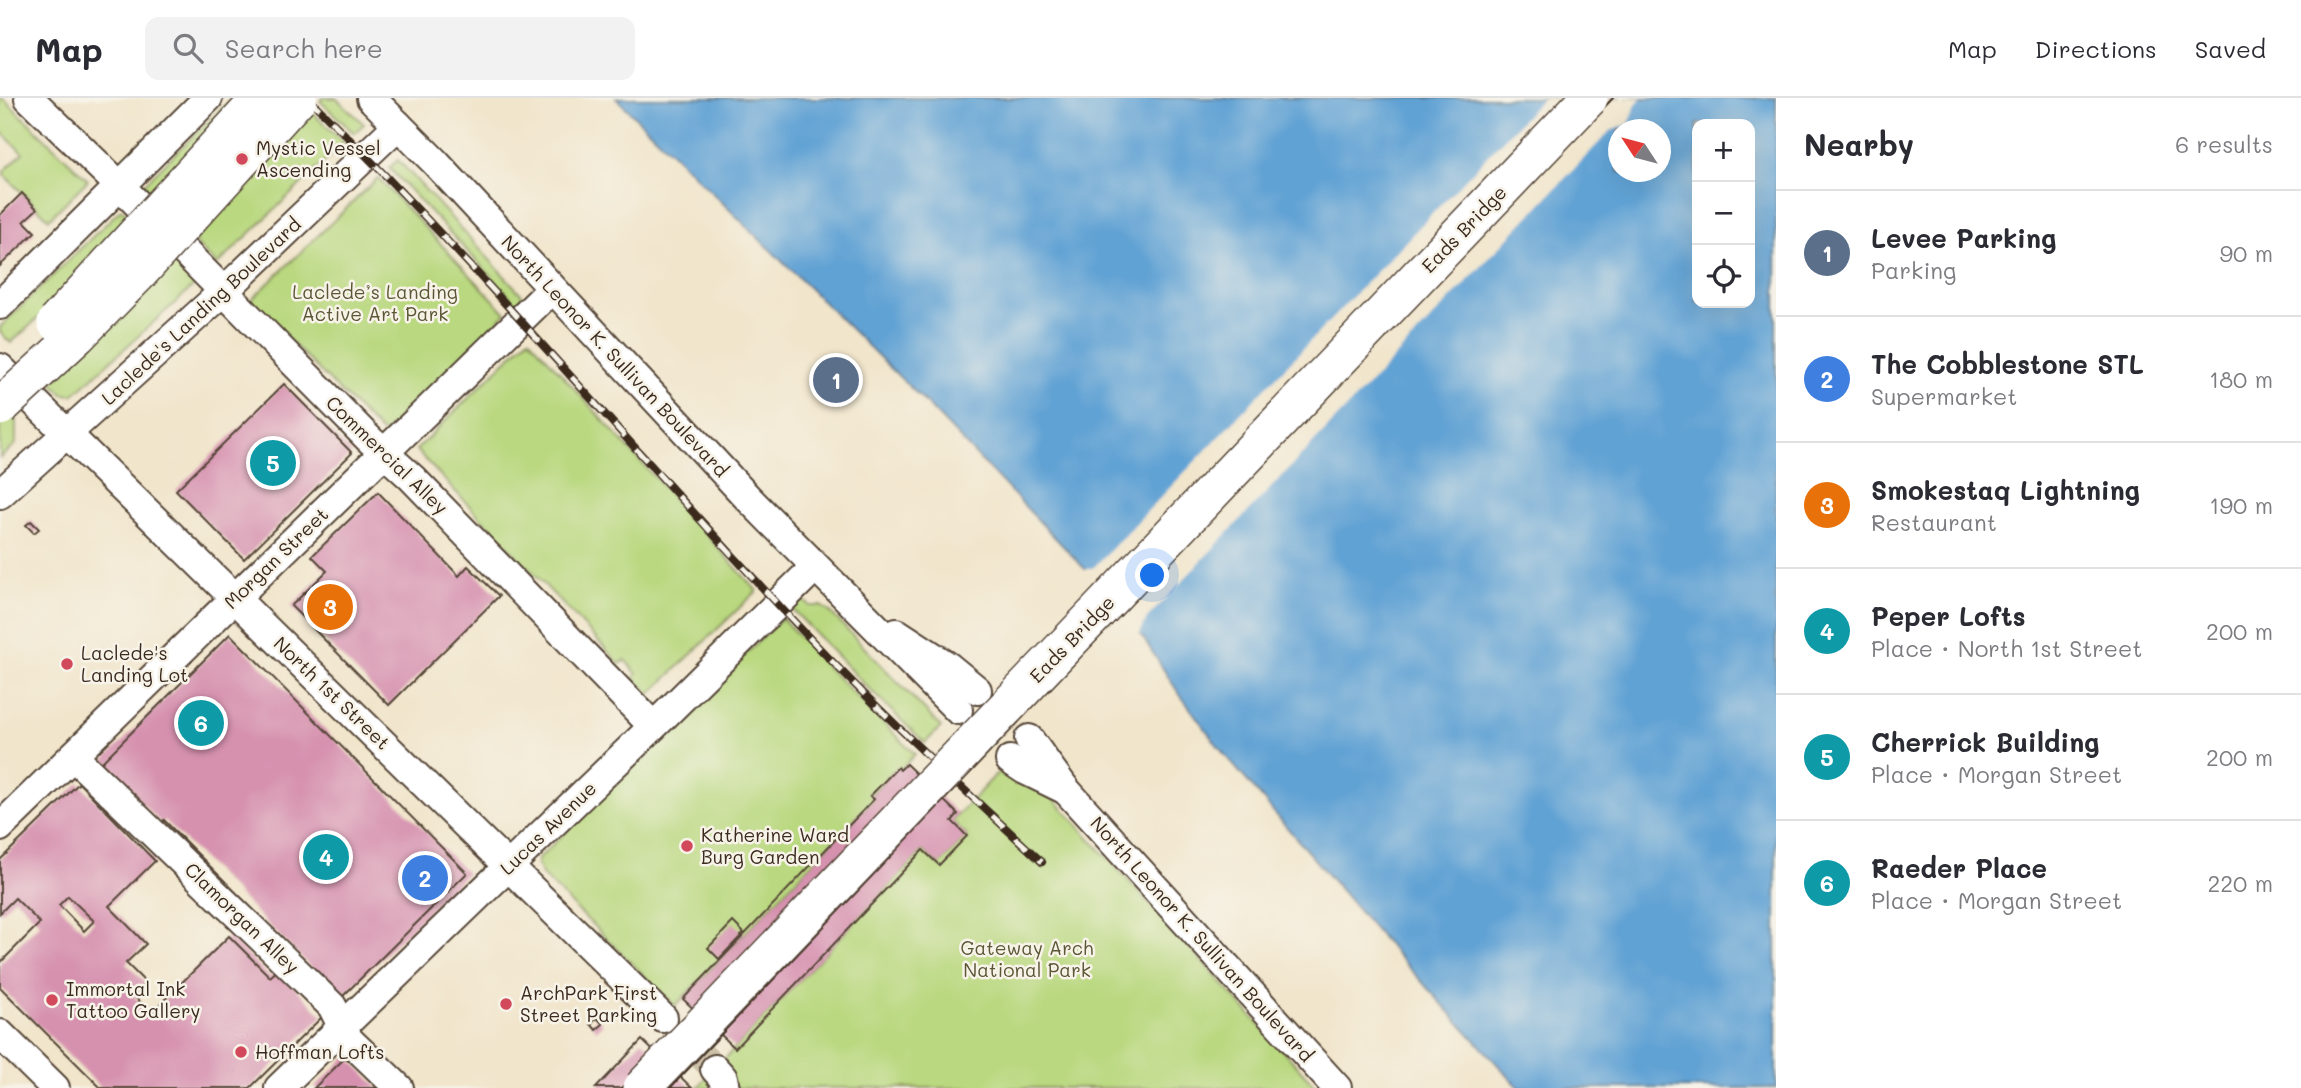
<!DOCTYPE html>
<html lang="en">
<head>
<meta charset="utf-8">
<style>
	body { margin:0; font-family:Mali,sans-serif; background:#f2f2f3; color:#2b2b33 }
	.controls { position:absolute; right:21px; top:21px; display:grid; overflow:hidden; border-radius:14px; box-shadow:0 7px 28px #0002 }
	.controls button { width:63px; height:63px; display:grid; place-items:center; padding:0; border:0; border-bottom:2px solid #e1e1e2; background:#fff; color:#2b2b33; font:35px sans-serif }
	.compass { position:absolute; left:1608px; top:21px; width:63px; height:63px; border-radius:50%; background:#fff; box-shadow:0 7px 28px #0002; rotate:306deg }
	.you { position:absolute; left:1153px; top:478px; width:24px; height:24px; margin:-18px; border:5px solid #fff; border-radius:50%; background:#1a73e8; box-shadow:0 0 0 10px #1a73e833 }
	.badge { display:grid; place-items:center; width:46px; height:46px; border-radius:50%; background:#0b8043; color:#fff; font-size:23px; font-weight:700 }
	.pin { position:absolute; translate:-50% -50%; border:4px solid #fff; box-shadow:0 2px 7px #0006 }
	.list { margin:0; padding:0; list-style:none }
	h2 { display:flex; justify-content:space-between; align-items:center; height:91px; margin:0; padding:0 28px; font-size:30px }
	h2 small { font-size:23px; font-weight:400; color:#7c7c81 }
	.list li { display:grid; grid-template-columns:46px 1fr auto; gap:21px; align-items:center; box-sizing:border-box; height:126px; padding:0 28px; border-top:2px solid #e1e1e2 }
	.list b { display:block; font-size:26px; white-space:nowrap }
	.list p { margin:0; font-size:23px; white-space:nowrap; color:#7c7c81 }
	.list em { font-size:23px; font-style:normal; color:#7c7c81 }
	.icon { flex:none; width:38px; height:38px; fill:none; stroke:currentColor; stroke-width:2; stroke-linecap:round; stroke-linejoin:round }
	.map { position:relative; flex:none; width:1776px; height:990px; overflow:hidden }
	header { display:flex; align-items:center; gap:42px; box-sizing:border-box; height:98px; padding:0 35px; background:#fff; border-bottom:2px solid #e1e1e2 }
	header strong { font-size:33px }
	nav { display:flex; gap:38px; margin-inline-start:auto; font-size:24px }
	.search { width:490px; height:63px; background:#f2f2f3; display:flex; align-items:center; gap:18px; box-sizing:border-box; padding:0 24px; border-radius:14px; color:#7c7c81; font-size:26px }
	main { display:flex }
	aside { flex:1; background:#fff }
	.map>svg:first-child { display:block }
	.green { fill:#b9d87f; stroke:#7a814e; stroke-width:2 }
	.water { fill:#61a2d4; stroke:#4e6679; stroke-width:2; fill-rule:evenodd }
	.pier { fill:#f1e5cb }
	.building { fill:#d691af; fill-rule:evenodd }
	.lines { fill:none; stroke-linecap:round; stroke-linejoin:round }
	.minor-tunnel { stroke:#cdc0a8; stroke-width:28; stroke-dasharray:28 14; stroke-linecap:butt }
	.minor-casing { stroke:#564638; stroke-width:32 }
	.minor { stroke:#fff; stroke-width:28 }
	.tram { stroke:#3b2a1e; stroke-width:2 }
	.rail-casing { stroke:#3b2a1e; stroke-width:8 }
	.rail { stroke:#f7f3e8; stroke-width:5; stroke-dasharray:16; stroke-linecap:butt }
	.major-bridge-casing { stroke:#564638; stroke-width:40; stroke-linecap:butt }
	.major-bridge { stroke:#fff; stroke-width:37 }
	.poi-dot { fill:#d1495b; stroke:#f7f3e8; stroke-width:2.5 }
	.labels { text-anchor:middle; stroke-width:5; stroke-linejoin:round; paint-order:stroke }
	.poi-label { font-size:19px; fill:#3b2a1e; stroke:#f7f3e8; text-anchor:start }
	.street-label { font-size:19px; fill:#3b2a1e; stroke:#f7f3e8 }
	.park-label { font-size:19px; fill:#5a5636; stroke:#f7f3e8 }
</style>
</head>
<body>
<header>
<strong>Map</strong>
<div class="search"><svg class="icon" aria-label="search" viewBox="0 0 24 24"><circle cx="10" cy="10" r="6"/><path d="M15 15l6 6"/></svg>Search here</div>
<nav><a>Map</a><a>Directions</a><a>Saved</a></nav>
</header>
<main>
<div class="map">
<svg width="1776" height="990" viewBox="0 0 1776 990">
	<rect width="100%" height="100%" fill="#f7f3e8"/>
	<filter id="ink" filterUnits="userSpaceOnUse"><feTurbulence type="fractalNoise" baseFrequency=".0143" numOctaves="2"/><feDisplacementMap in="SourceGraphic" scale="14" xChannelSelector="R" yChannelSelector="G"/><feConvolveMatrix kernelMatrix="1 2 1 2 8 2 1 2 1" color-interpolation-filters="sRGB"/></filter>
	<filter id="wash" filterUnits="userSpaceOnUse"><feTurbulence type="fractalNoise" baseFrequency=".00686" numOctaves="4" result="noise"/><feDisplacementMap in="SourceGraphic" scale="28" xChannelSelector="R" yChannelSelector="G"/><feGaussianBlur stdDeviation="1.57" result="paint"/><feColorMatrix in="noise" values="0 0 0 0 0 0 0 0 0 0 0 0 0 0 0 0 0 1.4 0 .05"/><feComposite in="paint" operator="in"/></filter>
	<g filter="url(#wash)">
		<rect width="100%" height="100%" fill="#f1e5cb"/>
		<!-- green -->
		<g class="green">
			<polygon points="0,0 3,0 88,82 49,121 4,77 4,73 23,55 0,33"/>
			<polygon points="232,0 239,0 150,98 144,91 145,85"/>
			<polygon points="323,0 336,0 364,26 354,35 320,3"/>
			<polygon points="311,13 344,45 217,167 193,143"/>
			<polygon points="398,62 523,198 517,206 389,70"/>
			<polygon points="378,80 506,215 383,336 250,203"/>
			<polygon points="121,111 131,119 59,201 11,245 0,234 0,229"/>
			<polygon points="175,163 197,185 73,297 63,296 52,285 149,188 151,189"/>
			<polygon points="529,240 757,493 650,596 634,580 637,576 625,562 620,566 416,352"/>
			<polygon points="0,307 16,323 16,346 0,360"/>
			<polygon points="803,502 810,508 821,508 830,514 941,629 925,645 864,586 792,511"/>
			<polygon points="782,520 823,565 915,656 900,672 897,670 870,697 874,701 675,908 542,777 537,766 538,761"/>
			<polygon points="1005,667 1056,703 1317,990 697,990 923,752 939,767 967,738 952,723"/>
		</g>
		<!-- water -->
		<path class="water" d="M616 0H1776V990H1519L1380 838 1224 656 1178 594 1144 541 1086 472 925 304ZM1697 26H1750V205H1697ZM1618 32H1660V74H1618Z"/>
		<!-- pier -->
		<polygon class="pier" points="1543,0 1641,0 1636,6 1629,26 1610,33 1147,520 1138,540 1083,473 1094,469"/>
		<g id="blocks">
			<!-- building -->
			<g class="building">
				<polygon points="22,95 37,111 24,123 35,134 0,168 0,117"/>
				<polygon points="284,286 352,355 244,461 176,392"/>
				<polygon points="378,394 459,478 468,468 499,498 389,607 291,508 327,473 312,458"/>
				<polygon points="31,423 39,431 34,435 26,427"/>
				<polygon points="230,536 467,775 341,900 164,722 162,726 101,665"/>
				<polygon points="906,666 958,716 952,723 967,738 939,767 923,752 735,950 683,901 874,701 870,698 898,669 900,672"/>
				<path d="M79 685 155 763 109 808 146 846 126 865 146 885 133 897 151 915 229 838 270 879 278 872 323 918 250 990H101L0 889V865L40 825 15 800 0 815V762ZM68 798 94 823 84 833 59 807Z"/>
				<polygon points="733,824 744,835 719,861 708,850"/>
				<polygon points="597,920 603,926 596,932 591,926"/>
				<polygon points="642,942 692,990 596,990"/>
				<polygon points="347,958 379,990 314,990"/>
			</g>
		</g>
	</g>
	<g filter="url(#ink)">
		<use href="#blocks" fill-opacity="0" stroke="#564638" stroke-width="2"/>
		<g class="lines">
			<!-- minor-tunnel -->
			<polyline class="minor-tunnel" points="672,929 715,971"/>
			<!-- minor casing -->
			<g class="minor-casing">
				<g id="minor">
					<polyline points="29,0 120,88 369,341 412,380 653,628"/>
					<polyline points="371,0 434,63 747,399 958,612"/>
					<polyline points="0,207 208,0"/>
					<polyline points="0,270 663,920"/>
					<polyline points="0,396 223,194 398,27"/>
					<polyline points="897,535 949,569 977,592"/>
					<polyline points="1029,641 1066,692 1337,990"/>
					<polyline points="73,658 332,908 349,942 399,990"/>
					<polyline points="1010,662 1025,672 1066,692"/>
					<polyline points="0,729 552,191"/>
					<polyline points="0,936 55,990"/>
					<polyline points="715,971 723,980 725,990"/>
					<polyline points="279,990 662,620 815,469"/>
				</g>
			</g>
			<!-- minor -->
			<use href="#minor" class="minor"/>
			<!-- tram -->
			<g class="tram">
				<polyline points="622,990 1571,0"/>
				<polyline points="670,990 1613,0"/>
			</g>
			<!-- rail casing -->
			<g class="rail-casing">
				<path id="rail" d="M308 0C489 176 648 372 823 554 893 627 968 695 1042 764"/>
			</g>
			<!-- rail -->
			<use href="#rail" class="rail"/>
			<!-- major-bridge casing -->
			<g class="major-bridge-casing">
				<g id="major-bridge">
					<polyline points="56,224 261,0"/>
					<polyline points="0,309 77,238 137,177 298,0"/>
					<polyline points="642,990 1589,0"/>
				</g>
			</g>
			<!-- major-bridge -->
			<use href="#major-bridge" class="major-bridge"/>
		</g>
	</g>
	<!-- markers -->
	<g class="poi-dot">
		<circle cx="242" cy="61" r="7"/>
		<circle cx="67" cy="566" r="7"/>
		<circle cx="687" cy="748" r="7"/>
		<circle cx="52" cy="902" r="7"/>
		<circle cx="506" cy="906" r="7"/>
		<circle cx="241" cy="954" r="7"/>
	</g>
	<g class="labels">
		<!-- poi labels -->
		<g class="poi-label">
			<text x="256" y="57">Mystic Vessel<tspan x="256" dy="22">Ascending</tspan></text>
			<text x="81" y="562">Laclede's<tspan x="81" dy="22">Landing Lot</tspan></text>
			<text x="701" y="744">Katherine Ward<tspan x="701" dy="22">Burg Garden</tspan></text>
			<text x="66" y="898">Immortal Ink<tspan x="66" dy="22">Tattoo Gallery</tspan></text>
			<text x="520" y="902">ArchPark First<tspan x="520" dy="22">Street Parking</tspan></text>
			<text x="255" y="961">Hoffman Lofts</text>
		</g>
		<!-- street labels -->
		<g class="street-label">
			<text transform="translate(1464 131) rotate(-46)" y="7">Eads Bridge</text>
			<text transform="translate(201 213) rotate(-43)" y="7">Laclede's Landing Boulevard</text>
			<text transform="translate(615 258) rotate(47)" y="7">North Leonor K. Sullivan Boulevard</text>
			<text transform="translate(387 357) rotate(44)" y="7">Commercial Alley</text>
			<text transform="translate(276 460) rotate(-44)" y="7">Morgan Street</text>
			<text transform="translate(1072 541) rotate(-46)" y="7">Eads Bridge</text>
			<text transform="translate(332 595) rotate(44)" y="7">North 1st Street</text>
			<text transform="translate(548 730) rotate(-44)" y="7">Lucas Avenue</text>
			<text transform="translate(242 820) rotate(44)" y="7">Clamorgan Alley</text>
			<text transform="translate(1202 841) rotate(48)" y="7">North Leonor K. Sullivan Boulevard</text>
		</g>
		<!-- park labels -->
		<g class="park-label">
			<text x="375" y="201">Laclede’s Landing<tspan x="375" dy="22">Active Art Park</tspan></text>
			<text x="1027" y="857">Gateway Arch<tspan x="1027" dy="22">National Park</tspan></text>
		</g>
	</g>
</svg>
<div class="controls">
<button>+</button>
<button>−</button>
<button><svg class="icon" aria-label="locate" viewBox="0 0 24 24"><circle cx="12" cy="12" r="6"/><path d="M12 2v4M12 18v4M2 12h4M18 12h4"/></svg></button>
</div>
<svg class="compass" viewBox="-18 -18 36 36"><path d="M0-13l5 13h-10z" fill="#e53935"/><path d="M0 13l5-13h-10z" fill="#7c7c81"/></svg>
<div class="you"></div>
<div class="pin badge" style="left:836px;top:282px;background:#5c6f8a">1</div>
<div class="pin badge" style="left:425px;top:780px;background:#3f7fe0">2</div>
<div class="pin badge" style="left:330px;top:509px;background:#e8710a">3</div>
<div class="pin badge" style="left:326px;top:759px;background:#0f9aa8">4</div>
<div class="pin badge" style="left:273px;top:365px;background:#0f9aa8">5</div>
<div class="pin badge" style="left:201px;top:625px;background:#0f9aa8">6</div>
</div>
<aside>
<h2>Nearby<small>6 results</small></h2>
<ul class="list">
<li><span class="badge" style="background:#5c6f8a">1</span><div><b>Levee Parking</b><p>Parking</p></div><em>90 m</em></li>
<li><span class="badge" style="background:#3f7fe0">2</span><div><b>The Cobblestone STL</b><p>Supermarket</p></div><em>180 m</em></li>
<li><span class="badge" style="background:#e8710a">3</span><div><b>Smokestaq Lightning</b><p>Restaurant</p></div><em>190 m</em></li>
<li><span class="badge" style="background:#0f9aa8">4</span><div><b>Peper Lofts</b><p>Place · North 1st Street</p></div><em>200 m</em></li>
<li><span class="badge" style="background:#0f9aa8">5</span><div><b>Cherrick Building</b><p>Place · Morgan Street</p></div><em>200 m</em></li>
<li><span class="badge" style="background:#0f9aa8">6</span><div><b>Raeder Place</b><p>Place · Morgan Street</p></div><em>220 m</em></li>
</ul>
</aside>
</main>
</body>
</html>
